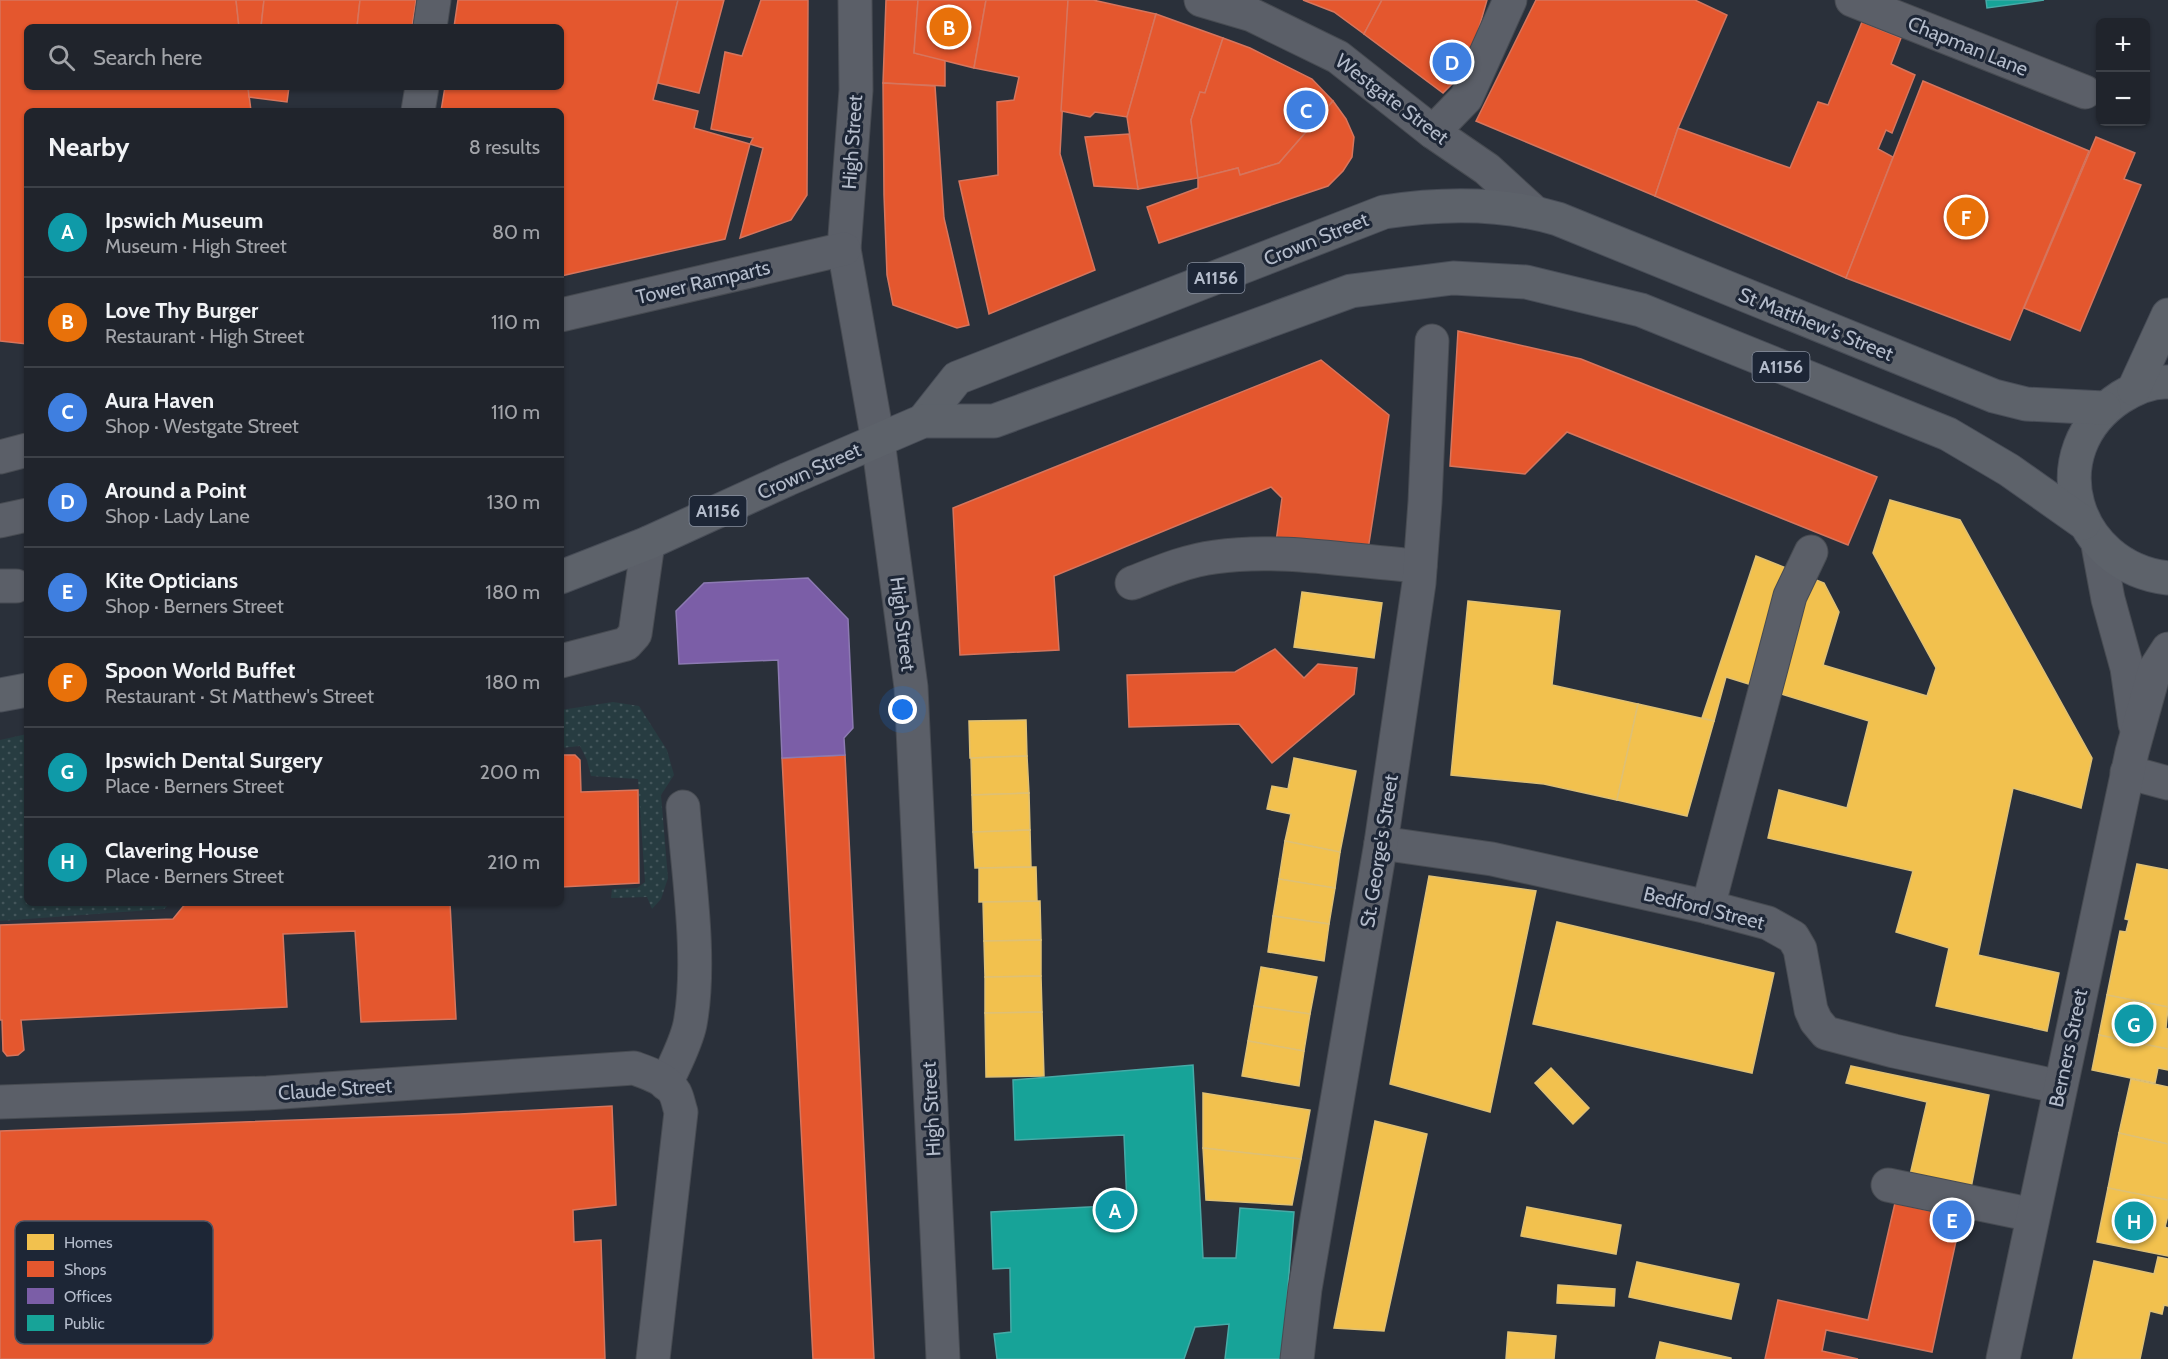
<!DOCTYPE html>
<html lang="en">
<head>
<meta charset="utf-8">
<style>
	body { margin:0; font-family:Cabin,sans-serif; background:#282c34; color:#f1f3f6 }
	.controls { position:absolute; right:18px; top:18px; display:grid; overflow:hidden; border-radius:9px; box-shadow:0 2px 4px #0004 }
	.controls button { width:54px; height:54px; display:grid; place-items:center; padding:0; border:0; border-bottom:2px solid #3d4148; background:#20242c; color:#f1f3f6; font:30px sans-serif }
	.you { position:absolute; left:903px; top:710px; width:21px; height:21px; margin:-15px; border:4px solid #fff; border-radius:50%; background:#1a73e8; box-shadow:0 0 0 9px #1a73e833 }
	.badge { display:grid; place-items:center; width:39px; height:39px; border-radius:50%; background:#bca0f2; color:#fff; font-size:20px; font-weight:700 }
	.pin { position:absolute; translate:-50% -50%; border:3px solid #fff; box-shadow:0 2px 6px #0006 }
	.list { margin:0; padding:0; list-style:none }
	h2 { display:flex; justify-content:space-between; align-items:center; height:78px; margin:0; padding:0 24px; font-size:26px }
	h2 small { font-size:20px; font-weight:400; color:#a2a4a9 }
	.list li { display:grid; grid-template-columns:39px 1fr auto; gap:18px; align-items:center; box-sizing:border-box; height:90px; padding:0 24px; border-top:2px solid #3d4148 }
	.list b { display:block; font-size:22px; white-space:nowrap }
	.list p { margin:0; font-size:20px; white-space:nowrap; color:#a2a4a9 }
	.list em { font-size:20px; font-style:normal; color:#a2a4a9 }
	.icon { flex:none; width:33px; height:33px; fill:none; stroke:currentColor; stroke-width:2; stroke-linecap:round; stroke-linejoin:round }
	.map { position:relative; flex:none; width:2168px; height:1359px; overflow:hidden }
	.search { position:absolute; background:#20242c; box-shadow:0 2px 4px #0004; left:24px; top:24px; width:540px; height:66px; display:flex; align-items:center; gap:15px; box-sizing:border-box; padding:0 21px; border-radius:9px; color:#a2a4a9; font-size:22px }
	.panel { position:absolute; background:#20242c; box-shadow:0 2px 4px #0004; left:24px; top:108px; width:540px; height:798px; border-radius:9px }
	.map>svg:first-child { display:block }
	.grass { fill:url(#grass-dots) }
	.homes { fill:#f2c14e; stroke:#dfc074; stroke-width:1.5 }
	.shops { fill:#e4572e; stroke:#d6755d; stroke-width:1.5 }
	.offices { fill:#7b5ea7; stroke:#8c7ab2; stroke-width:1.5 }
	.public { fill:#17a398; stroke:#46aaa7; stroke-width:1.5 }
	.lines { fill:none; stroke-linecap:round; stroke-linejoin:round }
	.minor-casing { stroke:#474b52; stroke-width:35 }
	.major-casing { stroke:#484d57; stroke-width:35 }
	.minor { stroke:#5b5f68; stroke-width:33 }
	.major { stroke:#5d626a; stroke-width:33 }
	.labels { text-anchor:middle; stroke-width:6; stroke-linejoin:round; paint-order:stroke }
	.shield { fill:#1d2636; stroke:#878f9e; stroke-width:1.5 }
	.shield-label { font-size:18px; font-weight:bold; fill:#b4bccb }
	.street-label { font-size:20px; fill:#b4bccb; stroke:#1d2636 }
	.key { fill:#1d2636; stroke:#4a5363; stroke-width:1.5 }
	.key-label { font-size:16px; fill:#b4bccb }
</style>
</head>
<body>
<div class="map">
<svg width="2168" height="1359" viewBox="0 0 2168 1359">
	<defs>
		<pattern id="grass-dots" width="8" height="8" patternUnits="userSpaceOnUse" patternTransform="scale(1.5)"><rect width="8" height="8" fill="#273c41"/><path d="M2 2h.1M6 6h.1" fill="none" stroke="#44565b" stroke-width="1.8" stroke-linecap="round"/></pattern>
	</defs>
	<rect width="100%" height="100%" fill="#2a303a"/>
	<!-- grass -->
	<g class="grass">
		<polygon points="613,702 639,706 667,750 674,775 661,795 668,878 661,899 652,909 647,897 611,898 612,889 637,888 645,882 638,779 591,776 587,760 580,746 561,748 561,710"/>
		<polygon points="27,734 27,903 170,903 164,909 0,921 0,740"/>
	</g>
	<!-- homes -->
	<g class="homes">
		<polygon points="1890,500 1960,520 2092,758 2081,808 2013,788 1978,955 2059,973 2047,1031 1936,1006 1949,948 1896,932 1913,871 1768,838 1779,790 1847,808 1869,721 1726,677 1714,721 1702,718 1756,556 1824,583 1839,612 1823,665 1927,696 1936,668 1873,553"/>
		<polygon points="1302,592 1382,603 1374,658 1294,647"/>
		<polygon points="1468,601 1560,611 1552,685 1638,704 1617,800 1544,784 1451,775"/>
		<polygon points="1638,704 1714,721 1687,816 1617,800"/>
		<polygon points="1026,720 1027,756 970,758 969,721"/>
		<polygon points="1027,756 1029,793 972,795 971,758"/>
		<polygon points="1294,758 1356,771 1340,852 1285,841 1291,814 1267,809 1272,786 1288,789"/>
		<polygon points="1029,793 1030,830 973,832 972,795"/>
		<polygon points="1030,830 1031,867 975,868 973,832"/>
		<polygon points="1285,841 1340,852 1335,888 1279,879"/>
		<polygon points="2137,864 2168,870 2168,1007 2107,995 2120,931 2126,932 2129,920 2125,919"/>
		<polygon points="1036,867 1037,901 979,902 979,868"/>
		<polygon points="1429,876 1536,891 1490,1112 1390,1084"/>
		<polygon points="1279,879 1335,888 1329,924 1273,916"/>
		<polygon points="1040,901 1041,940 984,941 983,902"/>
		<polygon points="1273,916 1329,924 1324,961 1268,952"/>
		<polygon points="1557,922 1774,973 1752,1073 1533,1024"/>
		<polygon points="1041,940 1041,976 985,977 984,941"/>
		<polygon points="1261,967 1317,977 1310,1014 1254,1006"/>
		<polygon points="1041,976 1042,1012 985,1013 985,977"/>
		<polygon points="2107,995 2168,1007 2166,1028 2168,1029 2168,1049 2099,1035"/>
		<polygon points="1254,1006 1310,1014 1304,1051 1248,1041"/>
		<polygon points="1042,1012 1044,1076 986,1077 985,1013"/>
		<polygon points="2099,1035 2168,1049 2168,1070 2158,1068 2155,1083 2092,1070"/>
		<polygon points="1248,1041 1304,1051 1299,1086 1242,1076"/>
		<polygon points="1851,1066 1989,1095 1971,1188 1910,1175 1927,1102 1846,1083"/>
		<polygon points="1551,1068 1589,1108 1573,1124 1535,1083"/>
		<polygon points="2131,1079 2168,1087 2168,1144 2119,1133"/>
		<polygon points="1203,1093 1310,1110 1301,1159 1203,1148"/>
		<polygon points="1375,1121 1427,1134 1384,1331 1334,1328"/>
		<polygon points="2119,1133 2168,1144 2168,1200 2108,1188"/>
		<polygon points="1203,1148 1301,1159 1292,1205 1206,1200"/>
		<polygon points="2108,1188 2168,1200 2168,1215 2165,1227 2168,1228 2168,1256 2097,1242"/>
		<polygon points="1527,1207 1621,1225 1616,1254 1521,1236"/>
		<polygon points="2158,1257 2168,1259 2168,1306 2164,1305 2162,1314 2150,1311 2140,1359 2073,1359 2094,1261 2154,1274"/>
		<polygon points="1637,1262 1739,1284 1731,1319 1629,1297"/>
		<polygon points="1558,1285 1615,1289 1614,1306 1557,1303"/>
		<polygon points="1508,1332 1556,1336 1554,1359 1506,1359"/>
		<polygon points="1660,1342 1731,1358 1731,1359 1656,1359"/>
	</g>
	<!-- shops -->
	<g class="shops">
		<polygon points="0,0 236,0 239,27 27,27 27,87 248,87 251,111 27,111 27,344 0,341"/>
		<polygon points="236,0 264,0 261,27 239,27"/>
		<polygon points="264,0 360,0 357,27 261,27"/>
		<polygon points="360,0 416,0 412,27 357,27"/>
		<polygon points="458,0 678,0 653,100 698,111 694,128 750,144 725,239 561,276 561,111 441,111 445,87 561,87 561,27 454,27"/>
		<polygon points="678,0 724,0 699,93 658,83"/>
		<polygon points="761,0 808,0 807,195 791,220 740,238 763,148 750,144 753,138 711,129 725,52 742,56"/>
		<polygon points="886,0 918,0 914,53 945,60 945,86 883,83"/>
		<polygon points="918,0 986,0 974,68 914,53"/>
		<polygon points="986,0 1068,0 1060,154 1095,270 989,314 959,181 998,175 997,102 1014,100 1019,77 974,68"/>
		<polygon points="1068,0 1093,0 1156,14 1127,117 1095,112 1090,117 1061,111"/>
		<polygon points="1303,0 1382,0 1364,34 1334,12"/>
		<polygon points="1382,0 1487,0 1467,69 1443,93 1364,34"/>
		<polygon points="1536,0 1695,0 1727,15 1678,128 1655,196 1476,121"/>
		<polygon points="1156,14 1223,38 1205,93 1200,92 1191,120 1198,178 1138,189 1127,117"/>
		<polygon points="1862,22 1901,38 1891,64 1915,75 1892,133 1886,130 1878,149 1893,157 1846,278 1655,196 1678,128 1790,168 1818,102 1828,105"/>
		<polygon points="1223,38 1250,48 1312,79 1333,101 1279,163 1240,175 1238,168 1198,178 1191,120 1200,92 1205,93"/>
		<polygon points="1923,81 2089,151 2010,340 1846,278"/>
		<polygon points="883,83 935,86 944,218 969,325 957,328 893,305 887,275 884,195"/>
		<polygon points="248,87 289,87 287,102 249,97"/>
		<polygon points="1333,101 1346,119 1354,137 1352,157 1343,171 1328,186 1159,243 1147,207 1198,188 1198,178 1238,168 1240,175 1279,163"/>
		<polygon points="1129,134 1138,189 1094,186 1085,137"/>
		<polygon points="2096,137 2135,153 2124,179 2141,185 2080,331 2024,308"/>
		<polygon points="1458,331 1581,359 1877,477 1848,545 1567,432 1525,474 1450,466"/>
		<polygon points="1321,360 1389,415 1367,556 1276,542 1282,498 1271,487 1054,576 1059,650 960,655 953,508"/>
		<polygon points="1275,649 1304,678 1318,664 1357,668 1354,694 1272,763 1239,724 1129,727 1127,675 1235,672"/>
		<polygon points="563,755 575,755 580,760 581,792 638,790 639,883 561,887 561,758"/>
		<polygon points="845,755 874,1359 813,1359 782,758"/>
		<polygon points="186,903 450,903 456,1019 361,1022 355,931 283,934 287,1007 21,1020 24,1050 18,1055 7,1056 3,1051 2,1020 0,1020 0,925 173,919"/>
		<polygon points="612,1106 616,1205 573,1210 574,1242 601,1240 605,1359 0,1359 0,1131 460,1114"/>
		<polygon points="1895,1203 1961,1218 1932,1352 1826,1330 1822,1351 1858,1359 1765,1359 1778,1300 1868,1320"/>
	</g>
	<!-- offices -->
	<polygon class="offices" points="808,578 848,619 853,728 844,738 845,755 782,758 778,660 679,664 676,611 704,583"/>
	<!-- public -->
	<g class="public">
		<polygon points="1986,0 2044,0 1987,8"/>
		<polygon points="1193,1065 1203,1258 1236,1258 1240,1208 1294,1212 1282,1359 1225,1359 1229,1324 1195,1327 1184,1359 997,1359 994,1334 1011,1332 1010,1268 993,1269 991,1212 1127,1205 1124,1135 1015,1140 1013,1080"/>
	</g>
	<g class="lines">
		<!-- minor casing -->
		<g class="minor-casing">
			<g id="minor">
				<polyline points="855,0 856,90 844,249 878,441 911,687 943,1359"/>
				<polyline points="1201,0 1252,15 1338,57 1433,132 1487,169 1534,212"/>
				<polyline points="1852,0 2085,92"/>
				<polyline points="430,27 434,0"/>
				<polyline points="418,111 422,87"/>
				<polyline points="1433,132 1466,98 1510,0"/>
				<polyline points="561,315 844,249"/>
				<polyline points="0,457 27,450"/>
				<polyline points="0,521 27,515"/>
				<polyline points="2098,545 2108,599 2127,668 2135,724"/>
				<path d="M1132 583C1160 572 1185 561 1215 557 1281 547 1354 562 1420 566"/>
				<polyline points="0,586 16,586"/>
				<polyline points="561,661 626,644 635,634 648,543"/>
				<polyline points="2127,772 2168,783"/>
				<polyline points="1381,843 1492,859 1708,907 1768,923 1793,937 1800,949 1811,1010 1816,1021 1826,1033 1894,1051 2060,1087"/>
				<polyline points="1708,907 1790,596 1811,552"/>
				<path d="M666 1084C674 1065 686 1044 690 1024 702 960 688 873 683 807"/>
				<path d="M0 1102 267 1093 634 1068C648 1073 667 1079 675 1093 678 1099 679 1106 681 1112L653 1359"/>
				<polyline points="1888,1185 2033,1215"/>
				<polyline points="1297,1359 1305,1289 1381,843 1419,583 1425,502 1432,341"/>
				<polyline points="2003,1359 2132,752 2155,669 2168,649"/>
			</g>
		</g>
		<!-- major casing -->
		<g class="major-casing">
			<g id="major">
				<path d="M2168 382C2151 381 2134 389 2121 397 2038 451 2073 567 2168 578"/>
				<polyline points="2134,389 2168,315"/>
				<path d="M923 421 957 378 1384 212C1442 203 1501 202 1558 219L1994 396 2026 404 2104 408"/>
				<polyline points="561,577 648,543 788,479 923,421 994,421 1351,291 1453,278 1526,282 1641,310 1948,434 2009,470 2084,523"/>
				<polyline points="0,695 27,690"/>
			</g>
		</g>
		<!-- minor -->
		<use href="#minor" class="minor"/>
		<!-- major -->
		<use href="#major" class="major"/>
	</g>
	<g class="labels">
		<!-- shield labels -->
		<g class="shield">
			<rect x="1187.5" y="263" width="57" height="30" rx="4.5"/>
			<rect x="1752.5" y="352" width="57" height="30" rx="4.5"/>
			<rect x="689.5" y="496" width="57" height="30" rx="4.5"/>
		</g>
		<g class="shield-label">
			<text x="1216" y="284">A1156</text>
			<text x="1781" y="373">A1156</text>
			<text x="718" y="517">A1156</text>
		</g>
		<!-- street labels -->
		<g class="street-label">
			<text transform="translate(1968 46) rotate(22)" y="7">Chapman Lane</text>
			<text transform="translate(1392 99) rotate(37)" y="7">Westgate Street</text>
			<text transform="translate(852 142) rotate(-86)" y="7">High Street</text>
			<text transform="translate(1316 239) rotate(-22)" y="7">Crown Street</text>
			<text transform="translate(703 282) rotate(-13)" y="7">Tower Ramparts</text>
			<text transform="translate(1816 324) rotate(22)" y="7">St Matthew's Street</text>
			<text transform="translate(809 471) rotate(-24)" y="7">Crown Street</text>
			<text transform="translate(903 624) rotate(83)" y="7">High Street</text>
			<text transform="translate(1379 851) rotate(-81)" y="7">St. George's Street</text>
			<text transform="translate(1704 908) rotate(14)" y="7">Bedford Street</text>
			<text transform="translate(2068 1048) rotate(-78)" y="7">Berners Street</text>
			<text transform="translate(335 1089) rotate(-4)" y="7">Claude Street</text>
			<text transform="translate(931 1109) rotate(-93)" y="7">High Street</text>
		</g>
	</g>
	<!-- legend -->
	<rect x="15" y="1221" width="198" height="123" rx="9" class="key"/>
	<rect x="27" y="1234" width="27" height="16" fill="#f2c14e"/>
	<rect x="27" y="1261" width="27" height="16" fill="#e4572e"/>
	<rect x="27" y="1288" width="27" height="16" fill="#7b5ea7"/>
	<rect x="27" y="1315" width="27" height="16" fill="#17a398"/>
	<g class="key-label">
		<text x="64" y="1248">Homes</text>
		<text x="64" y="1275">Shops</text>
		<text x="64" y="1302">Offices</text>
		<text x="64" y="1329">Public</text>
	</g>
</svg>
<div class="controls">
<button>+</button>
<button>−</button>
</div>
<div class="you"></div>
<div class="pin badge" style="left:1115px;top:1210px;background:#0f9aa8">A</div>
<div class="pin badge" style="left:949px;top:27px;background:#e8710a">B</div>
<div class="pin badge" style="left:1306px;top:110px;background:#3f7fe0">C</div>
<div class="pin badge" style="left:1452px;top:62px;background:#3f7fe0">D</div>
<div class="pin badge" style="left:1952px;top:1220px;background:#3f7fe0">E</div>
<div class="pin badge" style="left:1966px;top:217px;background:#e8710a">F</div>
<div class="pin badge" style="left:2134px;top:1024px;background:#0f9aa8">G</div>
<div class="pin badge" style="left:2134px;top:1221px;background:#0f9aa8">H</div>
<div class="search"><svg class="icon" aria-label="search" viewBox="0 0 24 24"><circle cx="10" cy="10" r="6"/><path d="M15 15l6 6"/></svg>Search here</div>
<section class="panel">
<h2>Nearby<small>8 results</small></h2>
<ul class="list">
<li><span class="badge" style="background:#0f9aa8">A</span><div><b>Ipswich Museum</b><p>Museum · High Street</p></div><em>80 m</em></li>
<li><span class="badge" style="background:#e8710a">B</span><div><b>Love Thy Burger</b><p>Restaurant · High Street</p></div><em>110 m</em></li>
<li><span class="badge" style="background:#3f7fe0">C</span><div><b>Aura Haven</b><p>Shop · Westgate Street</p></div><em>110 m</em></li>
<li><span class="badge" style="background:#3f7fe0">D</span><div><b>Around a Point</b><p>Shop · Lady Lane</p></div><em>130 m</em></li>
<li><span class="badge" style="background:#3f7fe0">E</span><div><b>Kite Opticians</b><p>Shop · Berners Street</p></div><em>180 m</em></li>
<li><span class="badge" style="background:#e8710a">F</span><div><b>Spoon World Buffet</b><p>Restaurant · St Matthew's Street</p></div><em>180 m</em></li>
<li><span class="badge" style="background:#0f9aa8">G</span><div><b>Ipswich Dental Surgery</b><p>Place · Berners Street</p></div><em>200 m</em></li>
<li><span class="badge" style="background:#0f9aa8">H</span><div><b>Clavering House</b><p>Place · Berners Street</p></div><em>210 m</em></li>
</ul>
</section>
</div>
</body>
</html>
